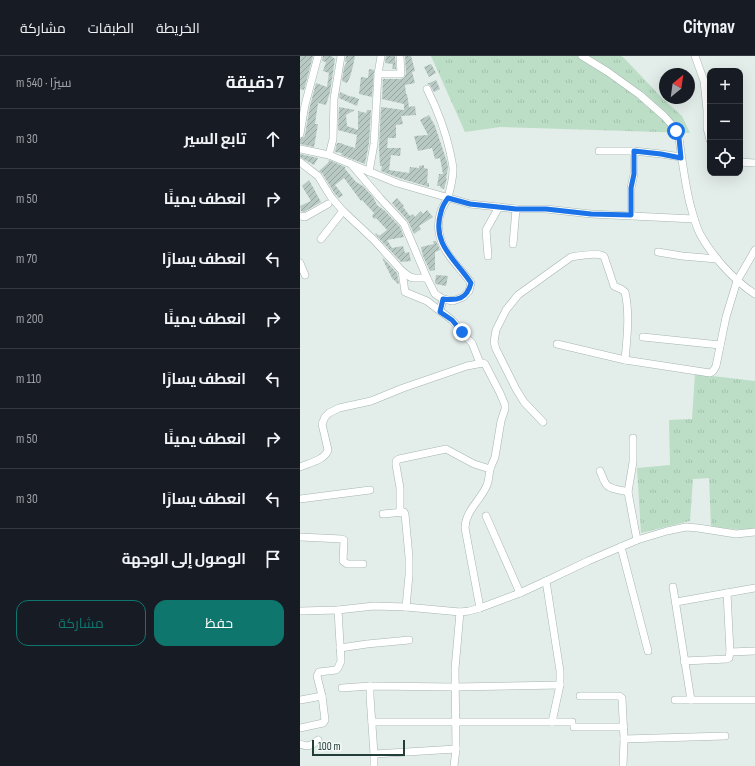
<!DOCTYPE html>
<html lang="ar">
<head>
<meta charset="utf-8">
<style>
	body { margin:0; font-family:"Sofia Sans Condensed",Cairo,sans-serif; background:#242831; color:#f1f3f6; direction:rtl }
	.controls { position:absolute; right:12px; top:12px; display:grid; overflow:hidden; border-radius:8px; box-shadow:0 4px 16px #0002 }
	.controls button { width:36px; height:36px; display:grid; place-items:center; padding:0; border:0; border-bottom:1px solid #363941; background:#171b24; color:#f1f3f6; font:20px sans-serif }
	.compass { position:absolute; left:359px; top:12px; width:36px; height:36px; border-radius:50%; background:#171b24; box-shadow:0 4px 16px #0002; rotate:29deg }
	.scale { position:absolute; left:12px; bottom:10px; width:93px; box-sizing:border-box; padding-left:4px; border:2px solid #223e38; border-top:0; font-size:11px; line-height:14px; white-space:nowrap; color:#223e38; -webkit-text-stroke:3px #f4f9f7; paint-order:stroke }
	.stop { position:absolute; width:12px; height:12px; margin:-9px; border:3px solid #1a73e8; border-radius:50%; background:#fff }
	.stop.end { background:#1a73e8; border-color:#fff; box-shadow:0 1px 4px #0008 }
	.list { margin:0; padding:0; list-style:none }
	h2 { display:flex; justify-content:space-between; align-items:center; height:52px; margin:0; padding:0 16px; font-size:17px }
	h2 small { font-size:13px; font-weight:400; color:#9ea1a6 }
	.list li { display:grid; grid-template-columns:26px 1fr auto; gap:12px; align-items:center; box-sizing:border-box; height:60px; padding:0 16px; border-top:1px solid #363941 }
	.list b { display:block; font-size:15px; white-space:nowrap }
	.list em { font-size:13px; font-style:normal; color:#9ea1a6 }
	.actions { display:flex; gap:8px; padding:12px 16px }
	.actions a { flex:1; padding:9px 0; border:1px solid #0f766e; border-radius:12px; text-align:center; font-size:14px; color:#0f766e }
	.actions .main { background:#0f766e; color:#fff }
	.icon { flex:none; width:22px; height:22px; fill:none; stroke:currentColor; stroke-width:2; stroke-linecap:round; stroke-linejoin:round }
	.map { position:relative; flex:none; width:455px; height:710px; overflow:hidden; direction:ltr }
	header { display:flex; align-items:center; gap:24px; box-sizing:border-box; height:56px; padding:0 20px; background:#171b24; border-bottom:1px solid #363941 }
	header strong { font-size:19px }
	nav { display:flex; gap:22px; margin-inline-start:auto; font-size:14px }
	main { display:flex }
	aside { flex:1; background:#171b24 }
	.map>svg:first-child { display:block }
	.grass { fill:url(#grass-tufts) }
	.building { fill:url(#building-hatch) }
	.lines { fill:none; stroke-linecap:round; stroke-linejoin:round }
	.minor-casing { stroke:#a5b5b0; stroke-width:8 }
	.minor { stroke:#fff; stroke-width:7 }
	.route { stroke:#1a73e8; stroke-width:5 }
</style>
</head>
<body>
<header>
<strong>Citynav</strong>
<nav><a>الخريطة</a><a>الطبقات</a><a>مشاركة</a></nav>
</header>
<main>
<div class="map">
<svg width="455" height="710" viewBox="0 0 455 710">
	<defs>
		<pattern id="grass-tufts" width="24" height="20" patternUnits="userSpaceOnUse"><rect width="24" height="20" fill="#bcdec6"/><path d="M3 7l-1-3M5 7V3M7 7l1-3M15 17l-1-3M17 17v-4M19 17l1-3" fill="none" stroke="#a1c0ab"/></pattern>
		<pattern id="building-hatch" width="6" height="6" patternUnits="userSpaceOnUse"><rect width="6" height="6" fill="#b8c8c2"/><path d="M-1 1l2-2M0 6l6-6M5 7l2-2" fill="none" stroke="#95a49f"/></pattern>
	</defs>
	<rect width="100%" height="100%" fill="#e3ede9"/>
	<!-- grass -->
	<g class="grass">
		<polygon points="131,0 321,0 324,2 363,43 382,60 390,77 200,71 165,76"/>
		<path d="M395 318 455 325V473C440 474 426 473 411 470L409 422 393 423 390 465 341 477 337 412 370 409 369 364 392 363Z"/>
	</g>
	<!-- building -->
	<g class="building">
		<polygon points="0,0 13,0 4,34 0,33"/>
		<polygon points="23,0 32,0 32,1 35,3 30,36 26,49 18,47 15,68 18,68 14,91 0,88 0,83 4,81 5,79 10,50 16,27 27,31 29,17 23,15 26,6 22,5"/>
		<polygon points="46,0 55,0 53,10 50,21 47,27 42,25 44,11 47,6 45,6"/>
		<polygon points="86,0 95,0 96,13 92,13 93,8 85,7"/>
		<polygon points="105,0 111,0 115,15 112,16 115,27 105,29 106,38 107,38 109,51 115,50 116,59 101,60 103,68 96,69 96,82 88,82 87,92 101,92 100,100 91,99 89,114 109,117 110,111 119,112 119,110 124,109 124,112 128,113 127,127 129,127 129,131 99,122 81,115 82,110 80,110 79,91 81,51 104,54 104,48 82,43 83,23 101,23 104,22 106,18"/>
		<polygon points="131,8 136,17 129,21 124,11"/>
		<polygon points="69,13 74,14 72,41 59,38 61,21 68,22"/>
		<polygon points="136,24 140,33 134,36 130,29 127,28"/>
		<polygon points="40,36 51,41 51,40 59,43 57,50 39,42"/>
		<polygon points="39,51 55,54 46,59 47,70 58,74 58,55 66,57 67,54 71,54 69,87 65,108 41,99 42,97 35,96 37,87 42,87 42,88 55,92 57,79 38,74"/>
		<polygon points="129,59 135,70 147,106 148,112 146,122 147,122 144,133 141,132 140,130 137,130 139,118 143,118 140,102 135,103 132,92 118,95 114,80 128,79 120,64"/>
		<polygon points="0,98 18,102 14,109 0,101"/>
		<polygon points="29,104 45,111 45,113 56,126 63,130 73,141 77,149 85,155 100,171 104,181 87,184 92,192 103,190 105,197 109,196 111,205 101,206 75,178 76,177 79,180 87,174 76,162 74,163 72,160 74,157 62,144 61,145 44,122 35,129 43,139 39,142 35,138 22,117 19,115 28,107"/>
		<polygon points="9,124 21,146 4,156 1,155 0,150 11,145 2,130"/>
		<polygon points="97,142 104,150 103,151 110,160 113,158 115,161 121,155 123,158 127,154 133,161 119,170 121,173 114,178 108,165 92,147"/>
		<polygon points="133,185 136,185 140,194 135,196 135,214 130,215 123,200 121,191 134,188"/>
		<polygon points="82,201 97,217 99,228 98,228 93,223 93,224 84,206"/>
		<polygon points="136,219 148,220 146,230 136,228 135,227"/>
	</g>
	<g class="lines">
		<!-- minor casing -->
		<g class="minor-casing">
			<g id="minor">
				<path d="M282 0 308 16 340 39 364 60 372 69 376 75 379 82C382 105 385 127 390 148 393 158 395 168 400 178 406 189 414 200 423 210 433 221 442 230 455 238"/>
				<polyline points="395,0 404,25 407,54 407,72 410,84"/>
				<polyline points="78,18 101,18 100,0"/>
				<polyline points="0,78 5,49 18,0"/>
				<polyline points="0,93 10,95 29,99 97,127 170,148 216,153 246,153 291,158 394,163"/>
				<polyline points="299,95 334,95 361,98 381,101"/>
				<polyline points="29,99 33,83 34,43 41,0"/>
				<polyline points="0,106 18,120 31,141 43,155 74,184 102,215 110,221 114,222 127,222"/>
				<polyline points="440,106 455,107"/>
				<path d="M51 108 80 142 104 168 127 222 135 238 143 243 153 245 163 241 169 235 171 227C160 211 142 197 139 176 138 170 139 161 141 155 143 150 146 146 148 141 150 134 153 121 153 114 153 108 151 102 150 96 145 73 137 53 127 33"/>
				<polyline points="69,116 74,88 78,18 81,0"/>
				<polyline points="331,159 331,132 334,118 334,95"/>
				<polyline points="0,160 5,161 28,148"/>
				<polyline points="21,183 43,155"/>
				<polyline points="213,188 216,153"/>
				<polyline points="358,196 382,200 417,203"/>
				<polyline points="188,200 186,174 199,151"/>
				<polyline points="0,207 5,219"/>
				<polyline points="102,215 105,236 127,245 140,255"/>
				<polyline points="143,243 140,255 152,264 167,282 172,287 180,307"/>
				<polyline points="343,281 420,289"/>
				<path d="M257 288 325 304 410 317C413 316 414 314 416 310L426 261 437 225 451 201 455 194"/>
				<path d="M243 366 224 346 216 333 196 293 194 286 196 274 206 254 218 239 271 201C277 200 295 197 301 199 304 200 304 200 305 203L314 230 321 233 325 236C330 258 327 282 325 304"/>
				<polyline points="333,382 333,406 328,436 337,484"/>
				<path d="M0 411C9 407 25 404 28 394L22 368 25 361 29 357 39 352 71 345 103 332 167 310 183 307 185 308 200 337 205 349V353L201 365 195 401 190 413"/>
				<path d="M300 415C302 419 303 424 306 428 310 434 322 434 328 436"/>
				<polyline points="0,443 70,434"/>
				<path d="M100 457V432L96 409V405L99 403 146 393 174 408 190 413C189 418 189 424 187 429 181 444 165 455 165 472L180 552"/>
				<polyline points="83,458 104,456 105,458 109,501 109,519 106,551"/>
				<polyline points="186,460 220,537"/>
				<polyline points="0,481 42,483 44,484 43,505 47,508 63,508"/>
				<polyline points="321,491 348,595"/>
				<polyline points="246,525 260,615 260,629 252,666"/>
				<polyline points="373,531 391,644"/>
				<polyline points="376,546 455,532"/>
				<polyline points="0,555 38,554 74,550 106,551 160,556 169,555 180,552 220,537 246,525 288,505 337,484 367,475 386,471 398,472 436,478 455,476"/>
				<polyline points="40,592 67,588 109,584"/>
				<polyline points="430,596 455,595"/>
				<polyline points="384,605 427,603 429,602 430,596 427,537"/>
				<polyline points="70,630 70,640 74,698 74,710"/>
				<polyline points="42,632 70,630 155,631 260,629"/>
				<polyline points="280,640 319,640 322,642 324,683 323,710"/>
				<polyline points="0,644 22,640"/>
				<polyline points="375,644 455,644"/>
				<polyline points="72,666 272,666"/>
				<polyline points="274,671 324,671"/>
				<polyline points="0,672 23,667 25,664 22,640 17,620 19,616 36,614 38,612 41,605 38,554"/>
				<polyline points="324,683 425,680"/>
				<path d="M0 688C8 692 12 689 18 684"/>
				<polyline points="74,698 156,693"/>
				<polyline points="154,710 156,693 155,613 160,556"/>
			</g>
		</g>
		<!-- minor -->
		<use href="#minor" class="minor"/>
	</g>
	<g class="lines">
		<!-- route -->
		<path class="route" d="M162 276 152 264 140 256 143 243C157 245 167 243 171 227 156 204 131 188 141 156 142 151 145 146 148 142L170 148 216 153H246L291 158 331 159V132L334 118V95L361 98 381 102 379 82 376 75"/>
	</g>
</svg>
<div class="controls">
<button>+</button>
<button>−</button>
<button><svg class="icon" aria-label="locate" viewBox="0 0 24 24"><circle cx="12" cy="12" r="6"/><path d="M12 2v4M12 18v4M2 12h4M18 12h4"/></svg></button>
</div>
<svg class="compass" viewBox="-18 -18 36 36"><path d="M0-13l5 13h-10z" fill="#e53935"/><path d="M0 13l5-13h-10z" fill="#9ea1a6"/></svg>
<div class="scale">100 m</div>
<div class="stop" style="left:376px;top:75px"></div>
<div class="stop end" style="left:162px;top:276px"></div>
</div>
<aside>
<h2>7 دقيقة<small>سيرًا · 540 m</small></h2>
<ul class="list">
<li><svg class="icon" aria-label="ahead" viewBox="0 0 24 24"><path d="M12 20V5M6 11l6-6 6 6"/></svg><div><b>تابع السير</b></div><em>30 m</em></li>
<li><svg class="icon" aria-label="right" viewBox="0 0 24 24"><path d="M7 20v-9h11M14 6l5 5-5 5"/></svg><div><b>انعطف يمينًا</b></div><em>50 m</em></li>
<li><svg class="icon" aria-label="left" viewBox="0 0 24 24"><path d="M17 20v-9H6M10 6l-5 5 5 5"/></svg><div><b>انعطف يسارًا</b></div><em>70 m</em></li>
<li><svg class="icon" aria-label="right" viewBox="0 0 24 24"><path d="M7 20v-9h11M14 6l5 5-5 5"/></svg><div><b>انعطف يمينًا</b></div><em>200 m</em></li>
<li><svg class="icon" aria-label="left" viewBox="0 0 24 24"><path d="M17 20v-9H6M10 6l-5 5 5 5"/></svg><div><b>انعطف يسارًا</b></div><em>110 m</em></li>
<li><svg class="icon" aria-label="right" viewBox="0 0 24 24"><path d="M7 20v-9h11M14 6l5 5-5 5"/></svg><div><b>انعطف يمينًا</b></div><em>50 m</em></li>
<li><svg class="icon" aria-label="left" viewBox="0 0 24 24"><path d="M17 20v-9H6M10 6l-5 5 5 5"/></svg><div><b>انعطف يسارًا</b></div><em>30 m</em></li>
<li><svg class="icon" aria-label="arrive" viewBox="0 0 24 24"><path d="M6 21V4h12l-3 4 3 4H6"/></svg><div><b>الوصول إلى الوجهة</b></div></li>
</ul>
<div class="actions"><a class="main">حفظ</a><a>مشاركة</a></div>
</aside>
</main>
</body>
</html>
